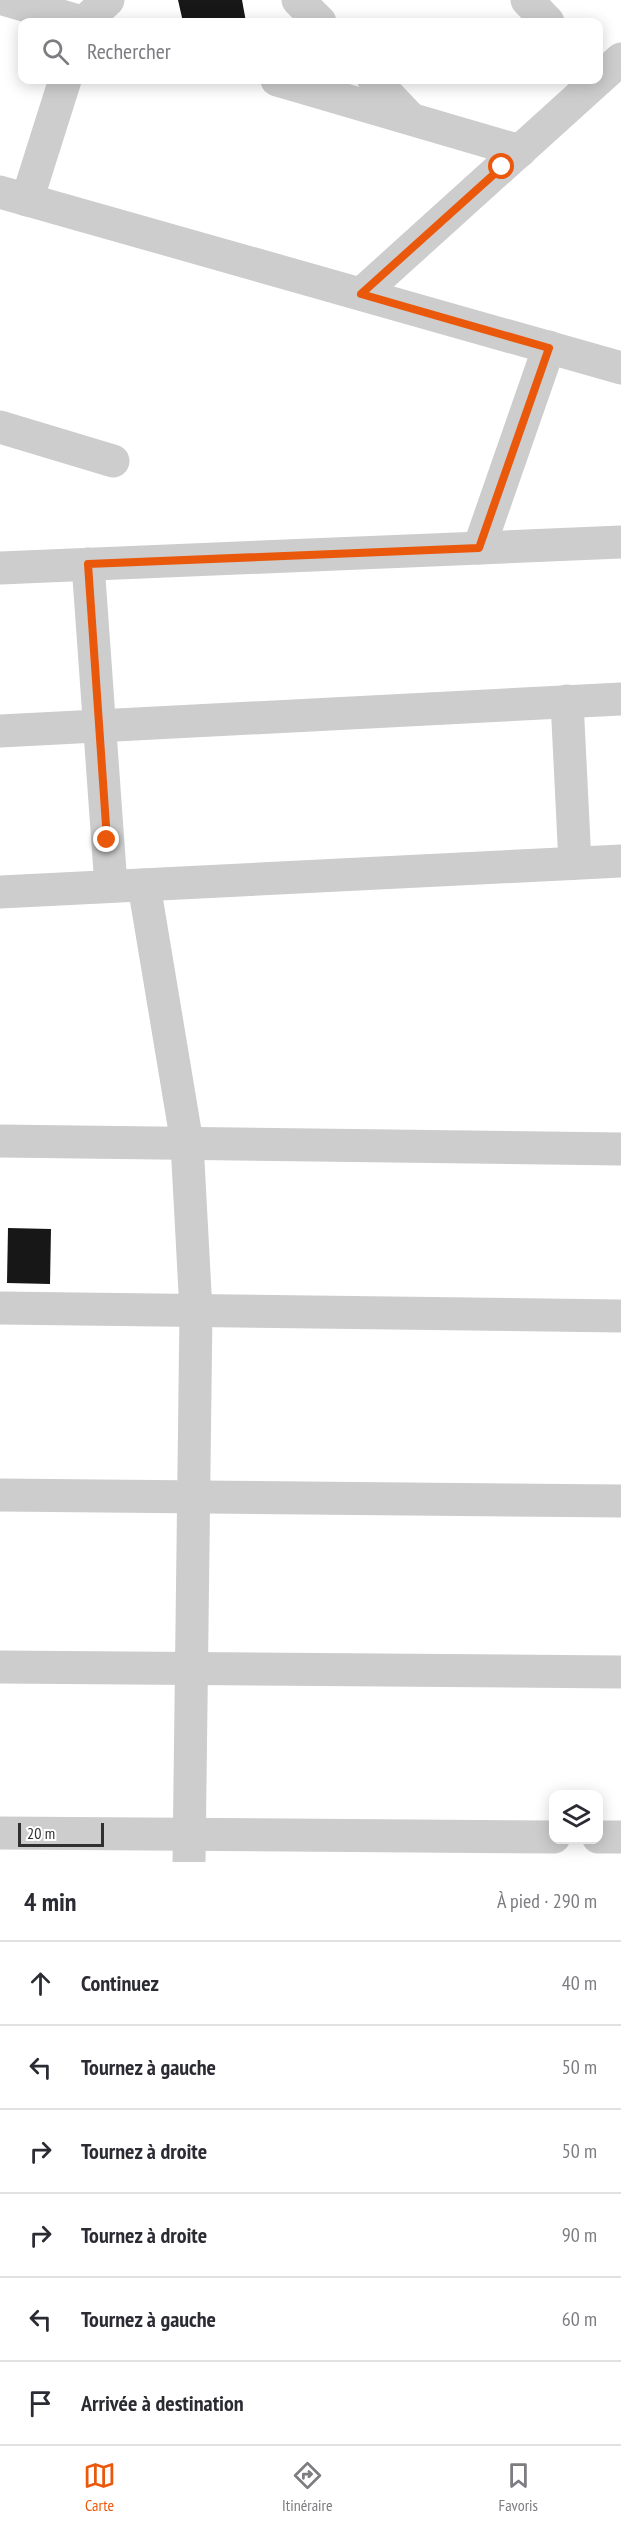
<!DOCTYPE html>
<html lang="fr">
<head>
<meta charset="utf-8">
<style>
	body { margin:0; font-family:"PT Sans Narrow",sans-serif; background:#f7f7f7; color:#2b2b33 }
	.controls { position:absolute; right:18px; bottom:18px; display:grid; overflow:hidden; border-radius:12px; box-shadow:0 3px 15px #0003 }
	.controls button { width:54px; height:54px; display:grid; place-items:center; padding:0; border:0; border-bottom:2px solid #e1e1e2; background:#fff; color:#2b2b33; font:30px sans-serif }
	.scale { position:absolute; left:18px; bottom:15px; width:86px; box-sizing:border-box; padding-left:6px; border:3px solid #303030; border-top:0; font-size:16px; line-height:21px; white-space:nowrap; color:#303030; -webkit-text-stroke:4px #fff; paint-order:stroke }
	.stop { position:absolute; width:18px; height:18px; margin:-14px; border:4px solid #ea580c; border-radius:50%; background:#fff }
	.stop.end { background:#ea580c; border-color:#fff; box-shadow:0 2px 6px #0008 }
	.list { margin:0; padding:0; list-style:none }
	h2 { display:flex; justify-content:space-between; align-items:center; height:78px; margin:0; padding:0 24px; font-size:26px }
	h2 small { font-size:20px; font-weight:400; color:#7c7c81 }
	.list li { display:grid; grid-template-columns:39px 1fr auto; gap:18px; align-items:center; box-sizing:border-box; height:84px; padding:0 24px; border-top:2px solid #e1e1e2 }
	.list b { display:block; font-size:22px; white-space:nowrap }
	.list em { font-size:20px; font-style:normal; color:#7c7c81 }
	.icon { flex:none; width:33px; height:33px; fill:none; stroke:currentColor; stroke-width:2; stroke-linecap:round; stroke-linejoin:round }
	.map { position:relative; flex:none; width:621px; height:1862px; overflow:hidden }
	.search { position:absolute; background:#fff; box-shadow:0 3px 15px #0003; left:18px; right:18px; top:18px; height:66px; display:flex; align-items:center; gap:15px; box-sizing:border-box; padding:0 21px; border-radius:12px; color:#7c7c81; font-size:22px }
	.sheet { height:582px; background:#fff }
	nav { display:flex; justify-content:space-around; align-items:center; box-sizing:border-box; height:84px; border-top:2px solid #e1e1e2; background:#fff; font-size:16px; color:#7c7c81 }
	nav a { display:grid; justify-items:center; gap:3px }
	nav .on { color:#ea580c }
	.map>svg:first-child { display:block }
	.building { fill:#171717 }
	.lines { fill:none; stroke-linecap:round; stroke-linejoin:round }
	.minor { stroke:#cdcdcd; stroke-width:33 }
	.tertiary { stroke:#cdcdcd; stroke-width:33 }
	.route { stroke:#ea580c; stroke-width:8 }
</style>
</head>
<body>
<div class="map">
<svg width="621" height="1862" viewBox="0 0 621 1862">
	<rect width="100%" height="100%" fill="#fff"/>
	<!-- building -->
	<g class="building">
		<polygon points="178,0 242,0 246,22 183,22"/>
		<polygon points="8,1228 51,1229 50,1284 7,1283"/>
	</g>
	<g class="lines">
		<!-- minor -->
		<g class="minor">
			<polyline points="6,0 82,22"/>
			<polyline points="298,0 320,22"/>
			<polyline points="527,0 548,22"/>
			<polyline points="84,22 108,0"/>
			<polyline points="277,80 520,151"/>
			<polyline points="374,80 410,118"/>
			<polyline points="27,200 65,80"/>
			<polyline points="361,294 621,59"/>
			<polyline points="0,427 113,461"/>
			<polyline points="479,548 549,347"/>
			<polyline points="88,564 111,886"/>
			<polyline points="0,568 621,542"/>
			<polyline points="567,701 575,863"/>
			<polyline points="0,731 621,699"/>
			<polyline points="144,885 187,1143 196,1311 189,1862"/>
			<polyline points="0,892 621,861"/>
			<polyline points="0,1141 621,1149"/>
			<polyline points="0,1308 621,1316"/>
			<polyline points="0,1495 621,1501"/>
			<polyline points="0,1667 621,1672"/>
			<polyline points="0,1833 554,1837"/>
			<polyline points="598,1837 621,1837"/>
		</g>
		<!-- tertiary -->
		<polyline class="tertiary" points="0,192 621,368"/>
	</g>
	<g class="lines">
		<!-- route -->
		<polyline class="route" points="107,840 88,564 479,548 549,348 361,294 502,167"/>
	</g>
</svg>
<div class="controls">
<button><svg class="icon" aria-label="layers" viewBox="0 0 24 24"><path d="M12 4l9 5-9 5-9-5zM3 14l9 5 9-5"/></svg></button>
</div>
<div class="scale">20 m</div>
<div class="stop" style="left:502px;top:167px"></div>
<div class="stop end" style="left:107px;top:840px"></div>
<div class="search"><svg class="icon" aria-label="search" viewBox="0 0 24 24"><circle cx="10" cy="10" r="6"/><path d="M15 15l6 6"/></svg>Rechercher</div>
</div>
<section class="sheet">
<h2>4 min<small>À pied · 290 m</small></h2>
<ul class="list">
<li><svg class="icon" aria-label="ahead" viewBox="0 0 24 24"><path d="M12 20V5M6 11l6-6 6 6"/></svg><div><b>Continuez</b></div><em>40 m</em></li>
<li><svg class="icon" aria-label="left" viewBox="0 0 24 24"><path d="M17 20v-9H6M10 6l-5 5 5 5"/></svg><div><b>Tournez à gauche</b></div><em>50 m</em></li>
<li><svg class="icon" aria-label="right" viewBox="0 0 24 24"><path d="M7 20v-9h11M14 6l5 5-5 5"/></svg><div><b>Tournez à droite</b></div><em>50 m</em></li>
<li><svg class="icon" aria-label="right" viewBox="0 0 24 24"><path d="M7 20v-9h11M14 6l5 5-5 5"/></svg><div><b>Tournez à droite</b></div><em>90 m</em></li>
<li><svg class="icon" aria-label="left" viewBox="0 0 24 24"><path d="M17 20v-9H6M10 6l-5 5 5 5"/></svg><div><b>Tournez à gauche</b></div><em>60 m</em></li>
<li><svg class="icon" aria-label="arrive" viewBox="0 0 24 24"><path d="M6 21V4h12l-3 4 3 4H6"/></svg><div><b>Arrivée à destination</b></div></li>
</ul>
</section>
<nav>
<a class="on"><svg class="icon" aria-label="map" viewBox="0 0 24 24"><path d="M3 6l6-2 6 2 6-2v14l-6 2-6-2-6 2zM9 4v14M15 6v14"/></svg>Carte</a>
<a><svg class="icon" aria-label="directions" viewBox="0 0 24 24"><path d="M12 3l9 9-9 9-9-9zM9 14v-3h6M13 9l2 2-2 2"/></svg>Itinéraire</a>
<a><svg class="icon" aria-label="saved" viewBox="0 0 24 24"><path d="M7 4h10v16l-5-4-5 4z"/></svg>Favoris</a>
</nav>
</body>
</html>
